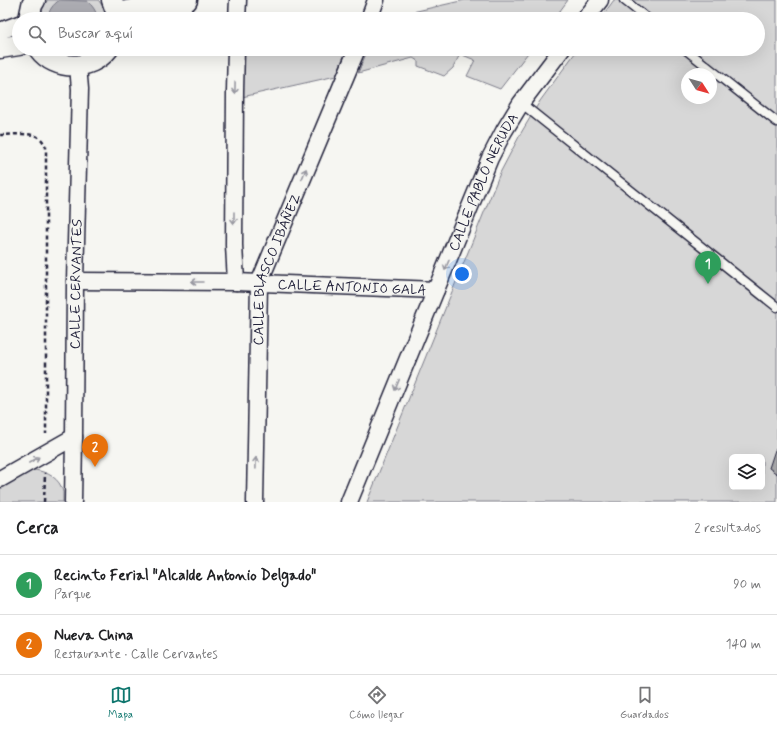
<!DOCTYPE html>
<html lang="es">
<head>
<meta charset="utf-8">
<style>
	body { margin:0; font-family:Mynerve,sans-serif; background:#f2f2f2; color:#202124 }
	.controls { position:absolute; right:12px; bottom:12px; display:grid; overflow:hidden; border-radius:6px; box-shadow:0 4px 16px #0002 }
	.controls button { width:36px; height:36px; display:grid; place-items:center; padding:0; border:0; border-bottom:1px solid #e0e0e0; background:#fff; color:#202124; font:20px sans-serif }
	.compass { position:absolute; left:681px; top:68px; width:36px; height:36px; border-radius:50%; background:#fff; box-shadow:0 4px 16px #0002; rotate:126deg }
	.you { position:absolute; left:462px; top:274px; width:14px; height:14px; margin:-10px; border:3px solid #fff; border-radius:50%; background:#1a73e8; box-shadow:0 0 0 6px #1a73e833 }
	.badge { display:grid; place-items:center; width:26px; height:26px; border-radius:50%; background:#0f766e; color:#fff; font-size:13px; font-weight:700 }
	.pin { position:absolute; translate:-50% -33px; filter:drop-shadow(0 1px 2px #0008) }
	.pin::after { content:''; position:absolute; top:21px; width:14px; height:12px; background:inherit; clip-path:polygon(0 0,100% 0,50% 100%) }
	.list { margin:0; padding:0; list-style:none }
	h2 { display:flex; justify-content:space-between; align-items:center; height:52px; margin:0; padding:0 16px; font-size:17px }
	h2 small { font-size:13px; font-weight:400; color:#757577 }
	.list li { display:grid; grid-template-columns:26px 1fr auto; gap:12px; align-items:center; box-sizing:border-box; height:60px; padding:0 16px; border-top:1px solid #e0e0e0 }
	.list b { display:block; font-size:15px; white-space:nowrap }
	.list p { margin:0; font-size:13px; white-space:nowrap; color:#757577 }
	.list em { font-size:13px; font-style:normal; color:#757577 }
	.icon { flex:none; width:22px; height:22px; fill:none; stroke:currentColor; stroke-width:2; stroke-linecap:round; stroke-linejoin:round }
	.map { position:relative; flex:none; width:777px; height:502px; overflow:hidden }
	.search { position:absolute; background:#fff; box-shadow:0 4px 16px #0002; left:12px; right:12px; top:12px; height:44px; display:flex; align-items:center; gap:10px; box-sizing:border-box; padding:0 14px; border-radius:22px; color:#757577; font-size:15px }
	.sheet { height:172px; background:#fff }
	nav { display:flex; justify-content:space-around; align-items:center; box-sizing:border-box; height:56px; border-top:1px solid #e0e0e0; background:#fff; font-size:11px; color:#757577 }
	nav a { display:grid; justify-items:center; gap:2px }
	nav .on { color:#0f766e }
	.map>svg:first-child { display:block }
	.green { fill:#d7d7d7; stroke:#7c7c89; fill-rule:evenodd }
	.water { fill:#adadb3; stroke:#757583 }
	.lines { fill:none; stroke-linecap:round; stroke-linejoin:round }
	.service-casing { stroke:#22223b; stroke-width:11 }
	.minor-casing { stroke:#22223b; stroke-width:19 }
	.tertiary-casing { stroke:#22223b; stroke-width:23 }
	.secondary-casing { stroke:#22223b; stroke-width:25 }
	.path { stroke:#22223b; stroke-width:2.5; stroke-dasharray:4 3; stroke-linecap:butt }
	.service { stroke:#f6f6f2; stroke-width:8 }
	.minor { stroke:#f6f6f2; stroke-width:16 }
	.tertiary { stroke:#f6f6f2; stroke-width:20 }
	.secondary { stroke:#f6f6f2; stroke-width:22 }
	.wall { fill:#a7a7a9; stroke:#22223b }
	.oneway { stroke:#9797a0 }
	.labels { text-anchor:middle; stroke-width:3.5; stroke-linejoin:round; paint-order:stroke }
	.street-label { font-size:14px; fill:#22223b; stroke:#f6f6f2 }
</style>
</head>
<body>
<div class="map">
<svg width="777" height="502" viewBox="0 0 777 502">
	<rect width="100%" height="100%" fill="#f6f6f2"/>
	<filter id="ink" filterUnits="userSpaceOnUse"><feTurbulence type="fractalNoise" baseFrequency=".025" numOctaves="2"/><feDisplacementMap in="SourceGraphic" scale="8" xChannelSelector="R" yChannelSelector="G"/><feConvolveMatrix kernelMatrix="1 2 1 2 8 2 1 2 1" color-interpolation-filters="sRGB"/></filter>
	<g filter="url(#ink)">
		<!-- green -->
		<g class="green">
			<path d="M48 0H98C103 5 105 12 106 19H40C41 12 43 5 48 0Z"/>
			<polygon points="465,0 568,0 554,19 382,19"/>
			<path d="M614 0H777V502H367L500 173 521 133 540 101 578 49H758V19H600ZM687 74H711V98H687ZM732 457H762V487H732Z"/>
			<polygon points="243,49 347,49 336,76 242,97"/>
			<polygon points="368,49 531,49 500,89 467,76 475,60 460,54 453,68 444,76 418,66 418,61 413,58 358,73"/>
			<path d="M35 470C47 472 60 478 63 492 63 495 63 499 63 502H0V486L26 471Z"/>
		</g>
		<!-- water -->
		<path class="water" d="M60 0 87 1C93 6 96 11 98 19H48C48 11 53 4 60 0Z"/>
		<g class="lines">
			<!-- service casing -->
			<g class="service-casing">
				<g id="service">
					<polyline points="624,0 648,19"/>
					<polyline points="685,49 777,122"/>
					<polyline points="521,103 777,307"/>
				</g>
			</g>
			<!-- minor casing -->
			<g class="minor-casing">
				<g id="minor">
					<polyline points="237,19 238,0"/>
					<polyline points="369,19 376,0"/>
					<polyline points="585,19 600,0"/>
					<polyline points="0,31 19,24"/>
					<path id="s1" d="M75 281 236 282 436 290"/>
					<polyline points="236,282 234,245 235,91 236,49"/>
					<polyline points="0,479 74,437"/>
					<path id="s2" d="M73 502 74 437 75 281 80 89 78 66"/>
					<path id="s3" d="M255 502 259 283 357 49"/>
					<path id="s4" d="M349 502 490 158 504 131 521 103 562 49"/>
				</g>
			</g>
			<!-- tertiary casing -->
			<g class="tertiary-casing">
				<g id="tertiary">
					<polyline points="112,0 117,14 117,19"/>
					<polyline points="29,19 32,5 35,0"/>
					<polyline points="0,48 19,45"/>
					<path d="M39 49C55 71 91 71 108 49"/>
				</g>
			</g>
			<!-- secondary casing -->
			<g class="secondary-casing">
				<polyline id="secondary" points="117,14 186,0"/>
			</g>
			<!-- path -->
			<g class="path">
				<path d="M0 135C10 135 30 132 38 137 42 139 44 143 46 147V434"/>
				<polyline points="44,502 45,473"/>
			</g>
			<!-- service -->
			<use href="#service" class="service"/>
			<!-- minor -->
			<use href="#minor" class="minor"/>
			<!-- tertiary -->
			<use href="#tertiary" class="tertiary"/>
			<!-- secondary -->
			<use href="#secondary" class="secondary"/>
		</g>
		<!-- wall -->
		<polygon class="wall" points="777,448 777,474 769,468 775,450"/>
		<!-- one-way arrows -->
		<defs><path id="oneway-shaft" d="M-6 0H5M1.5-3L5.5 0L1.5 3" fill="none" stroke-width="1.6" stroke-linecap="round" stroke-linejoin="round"/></defs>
		<g class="oneway">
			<use href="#oneway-shaft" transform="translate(235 88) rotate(91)"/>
			<use href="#oneway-shaft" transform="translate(304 174) rotate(-67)"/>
			<use href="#oneway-shaft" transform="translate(234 218) rotate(90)"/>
			<use href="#oneway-shaft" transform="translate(447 265) rotate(112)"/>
			<use href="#oneway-shaft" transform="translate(197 282) rotate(-180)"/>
			<use href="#oneway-shaft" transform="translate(397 385) rotate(112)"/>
			<use href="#oneway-shaft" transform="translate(34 460) rotate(-30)"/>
			<use href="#oneway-shaft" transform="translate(256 463) rotate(-89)"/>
		</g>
	</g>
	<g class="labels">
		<!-- street labels -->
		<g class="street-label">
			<text dy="5" stroke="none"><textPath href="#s4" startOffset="347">CALLE PABLO NERUDA</textPath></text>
			<text dy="5" stroke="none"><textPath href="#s3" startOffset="236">CALLE BLASCO IBÁÑEZ</textPath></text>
			<text dy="5" stroke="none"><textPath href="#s2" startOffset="218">CALLE CERVANTES</textPath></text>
			<text dy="5" stroke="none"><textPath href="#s1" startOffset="277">CALLE ANTONIO GALA</textPath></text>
		</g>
	</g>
</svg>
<div class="controls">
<button><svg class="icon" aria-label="layers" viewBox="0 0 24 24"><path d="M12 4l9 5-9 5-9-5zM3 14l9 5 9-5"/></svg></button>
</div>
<svg class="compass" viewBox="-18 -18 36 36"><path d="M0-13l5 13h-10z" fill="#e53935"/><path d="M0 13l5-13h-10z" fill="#757577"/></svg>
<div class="you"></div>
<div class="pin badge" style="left:708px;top:284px;background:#2e9e5b">1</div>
<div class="pin badge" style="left:95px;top:467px;background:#e8710a">2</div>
<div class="search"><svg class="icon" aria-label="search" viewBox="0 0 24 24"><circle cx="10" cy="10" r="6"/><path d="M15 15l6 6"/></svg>Buscar aquí</div>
</div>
<section class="sheet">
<h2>Cerca<small>2 resultados</small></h2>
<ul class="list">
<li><span class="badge" style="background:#2e9e5b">1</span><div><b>Recinto Ferial &quot;Alcalde Antonio Delgado&quot;</b><p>Parque</p></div><em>90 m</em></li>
<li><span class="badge" style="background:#e8710a">2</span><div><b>Nueva China</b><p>Restaurante · Calle Cervantes</p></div><em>140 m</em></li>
</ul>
</section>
<nav>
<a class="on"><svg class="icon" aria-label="map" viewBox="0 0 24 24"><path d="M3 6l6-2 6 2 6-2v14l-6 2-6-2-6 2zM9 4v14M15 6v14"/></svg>Mapa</a>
<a><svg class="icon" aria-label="directions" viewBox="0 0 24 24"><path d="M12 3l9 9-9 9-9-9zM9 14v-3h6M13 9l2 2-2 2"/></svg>Cómo llegar</a>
<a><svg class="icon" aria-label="saved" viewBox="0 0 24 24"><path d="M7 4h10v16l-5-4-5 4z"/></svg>Guardados</a>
</nav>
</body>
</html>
